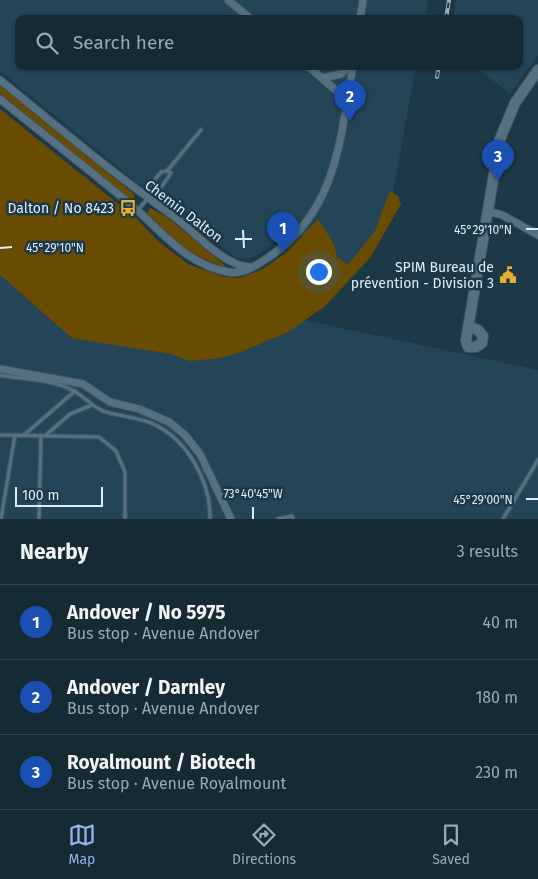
<!DOCTYPE html>
<html lang="en">
<head>
<meta charset="utf-8">
<style>
	body { margin:0; font-family:"Fira Sans",sans-serif; background:#1f323c; color:#f1f3f6 }
	.scale { position:absolute; left:15px; bottom:12px; width:88px; box-sizing:border-box; padding-left:5px; border:2px solid #deedf6; border-top:0; font-size:14px; line-height:18px; white-space:nowrap; color:#deedf6; -webkit-text-stroke:4px #1d3846; paint-order:stroke }
	.you { position:absolute; left:318px; top:271px; width:18px; height:18px; margin:-12px; border:4px solid #fff; border-radius:50%; background:#1a73e8; box-shadow:0 0 0 8px #1a73e833 }
	.badge { display:grid; place-items:center; width:32px; height:32px; border-radius:50%; background:#95b2f1; color:#fff; font-size:16px; font-weight:700 }
	.pin { position:absolute; translate:-50% -41px; filter:drop-shadow(0 1px 2px #0008) }
	.pin::after { content:''; position:absolute; top:26px; width:18px; height:15px; background:inherit; clip-path:polygon(0 0,100% 0,50% 100%) }
	.list { margin:0; padding:0; list-style:none }
	h2 { display:flex; justify-content:space-between; align-items:center; height:65px; margin:0; padding:0 20px; font-size:21px }
	h2 small { font-size:16px; font-weight:400; color:#9ea7ac }
	.list li { display:grid; grid-template-columns:32px 1fr auto; gap:15px; align-items:center; box-sizing:border-box; height:75px; padding:0 20px; border-top:1px solid #35464f }
	.list b { display:block; font-size:19px; white-space:nowrap }
	.list p { margin:0; font-size:16px; white-space:nowrap; color:#9ea7ac }
	.list em { font-size:16px; font-style:normal; color:#9ea7ac }
	.icon { flex:none; width:28px; height:28px; fill:none; stroke:currentColor; stroke-width:2; stroke-linecap:round; stroke-linejoin:round }
	.map { position:relative; flex:none; width:538px; height:519px; overflow:hidden }
	.search { position:absolute; background:#162a34; box-shadow:0 1px 4px #0004; left:15px; right:15px; top:15px; height:55px; display:flex; align-items:center; gap:12px; box-sizing:border-box; padding:0 18px; border-radius:10px; color:#9ea7ac; font-size:19px }
	.sheet { height:290px; background:#162a34 }
	nav { display:flex; justify-content:space-around; align-items:center; box-sizing:border-box; height:70px; border-top:1px solid #35464f; background:#162a34; font-size:14px; color:#9ea7ac }
	nav a { display:grid; justify-items:center; gap:2px }
	nav .on { color:#95b2f1 }
	.map>svg:first-child { display:block }
	.built { fill:#234557 }
	.green { fill:#694c00 }
	.lines { fill:none; stroke-linecap:round; stroke-linejoin:round }
	.lane-casing { stroke:#3d5561; stroke-width:5.5 }
	.street-casing { stroke:#3d5561; stroke-width:9 }
	.secondary-casing { stroke:#3d5561; stroke-width:12 }
	.lane { stroke:#557181; stroke-width:3 }
	.street { stroke:#557181; stroke-width:7 }
	.secondary { stroke:#557181; stroke-width:10 }
	.rail-casing { stroke:#9baeb9; stroke-width:4 }
	.rail { stroke:#1d3846; stroke-width:2; stroke-dasharray:5.5; stroke-linecap:butt }
	.ticks { fill:none; stroke:#deedf6; stroke-width:2 }
	.labels { text-anchor:middle; stroke-width:5; stroke-linejoin:round; paint-order:stroke }
	.poi-label { font-size:14px; fill:#deedf6; stroke:#1d3846; text-anchor:end }
	.street-label { font-size:14px; fill:#deedf6; stroke:#1d3846 }
	.ticks-label { font-size:12px; text-anchor:middle; fill:#deedf6; stroke:#1d3846; stroke-width:5; stroke-linejoin:round; paint-order:stroke }
</style>
</head>
<body>
<div class="map">
<svg width="538" height="519" viewBox="0 0 538 519">
	<rect width="100%" height="100%" fill="#1d3846"/>
	<!-- built -->
	<g class="built">
		<polygon points="0,0 428,0 425,19 19,19 19,66 416,66 387,226 355,270 290,229 258,255 246,259 237,258 141,186 0,71"/>
		<polygon points="456,0 538,0 538,55 510,94 475,66 519,66 519,19 453,19"/>
		<polygon points="0,259 295,318 538,370 538,519 0,519"/>
	</g>
	<!-- green -->
	<g class="green">
		<polygon points="0,85 134,194 134,199 130,199 0,93"/>
		<polygon points="0,109 137,219 158,241 188,264 224,277 240,278 263,269 288,251 318,219 334,244 337,257 348,265 375,231 390,191 398,196 401,204 370,258 324,307 288,332 241,352 220,358 190,361 171,354 72,338 0,275"/>
		<path d="M150 208 167 217 228 268C197 258 165 241 147 213Z"/>
	</g>
	<g class="lines">
		<!-- lane casing -->
		<g class="lane-casing">
			<g id="lane">
				<polyline points="167,171 201,130"/>
				<polyline points="143,194 161,172 167,171 171,173 153,199"/>
				<polyline points="138,210 147,199"/>
				<path d="M0 375C21 379 48 379 68 388 81 393 90 405 103 411 118 416 136 417 151 423 187 438 211 482 210 519"/>
				<polyline points="0,435 99,437 116,451 125,472 125,519"/>
				<polyline points="24,435 75,391"/>
				<polyline points="46,435 70,414 92,405"/>
				<polyline points="1,519 15,435"/>
				<polyline points="39,519 41,435"/>
				<polyline points="278,519 292,516 293,519"/>
				<polyline points="503,519 538,460"/>
			</g>
		</g>
		<!-- street casing -->
		<g class="street-casing">
			<g id="street">
				<polyline points="228,0 251,19"/>
				<polyline points="360,19 363,0"/>
				<polyline points="308,66 339,93 348,96"/>
				<polyline points="322,78 341,74 350,66"/>
				<path d="M0 80C57 126 112 173 172 215 194 231 223 266 250 267"/>
				<path d="M0 99C43 134 87 168 130 204 161 230 185 264 228 272 243 275 257 265 269 257 337 211 340 140 353 66"/>
				<polyline points="487,211 502,215 538,235"/>
				<polyline points="0,369 83,384 110,402 139,409 169,422 185,435 200,454 231,519"/>
			</g>
		</g>
		<!-- secondary casing -->
		<g class="secondary-casing">
			<polyline id="secondary" points="468,326 478,330 483,336 482,343 476,347 468,347 466,340 500,139 515,103 538,70"/>
		</g>
		<!-- lane -->
		<use href="#lane" class="lane"/>
		<!-- street -->
		<use href="#street" class="street"/>
		<!-- secondary -->
		<use href="#secondary" class="secondary"/>
		<!-- rail casing -->
		<g class="rail-casing">
			<g id="rail">
				<polyline points="446,19 449,0"/>
				<polyline points="437,77 439,66"/>
			</g>
		</g>
		<!-- rail -->
		<use href="#rail" class="rail"/>
	</g>
	<!-- ticks -->
	<path class="ticks" d="M526 229H538M243 230 244 248M235 239H252M0 248 12 247M526 499H538M253 507V519"/>
	<!-- icons -->
	<defs>
		<g id="bus-bare" transform="scale(1.35)"><path d="M-5-6H5V4H4V6H2V4H-2V6H-4V4H-5ZM-3.5-4V0h7V-4ZM-3.5 1.2v1.5H-2V1.2ZM2 1.2v1.5H3.5V1.2Z" fill="#e4ae35" stroke="#1d3846" stroke-width="2.5" paint-order="stroke"/></g>
		<g id="civic-bare" transform="scale(1.35)"><path d="M-.6-6.5H3V-4.5H.6V-3L4-1V1h2V6H-6V1h2V-1L-.6-3ZM-1.2 2.5V6h2.4V2.5Z" fill="#e4ae35" stroke="#1d3846" stroke-width="2.5" paint-order="stroke"/></g>
	</defs>
	<g fill-rule="evenodd">
		<use href="#bus-bare" x="128" y="208"/>
		<use href="#civic-bare" x="508" y="275"/>
	</g>
	<g class="labels">
		<!-- poi labels -->
		<g class="poi-label">
			<text x="114" y="213">Dalton / No 8423</text>
			<text x="494" y="272">SPIM Bureau de<tspan x="494" dy="16">prévention - Division 3</tspan></text>
		</g>
		<!-- street labels -->
		<g class="street-label">
			<text transform="translate(184 211) rotate(37)" y="5">Chemin Dalton</text>
		</g>
	</g>
	<g class="ticks-label">
		<text x="483" y="234">45°29'10"N</text>
		<text x="55" y="252">45°29'10"N</text>
		<text x="253" y="498">73°40'45"W</text>
		<text x="483" y="504">45°29'00"N</text>
	</g>
</svg>
<div class="scale">100 m</div>
<div class="you"></div>
<div class="pin badge" style="left:283px;top:253px;background:#1a4fb4">1</div>
<div class="pin badge" style="left:350px;top:121px;background:#1a4fb4">2</div>
<div class="pin badge" style="left:498px;top:181px;background:#1a4fb4">3</div>
<div class="search"><svg class="icon" aria-label="search" viewBox="0 0 24 24"><circle cx="10" cy="10" r="6"/><path d="M15 15l6 6"/></svg>Search here</div>
</div>
<section class="sheet">
<h2>Nearby<small>3 results</small></h2>
<ul class="list">
<li><span class="badge" style="background:#1a4fb4">1</span><div><b>Andover / No 5975</b><p>Bus stop · Avenue Andover</p></div><em>40 m</em></li>
<li><span class="badge" style="background:#1a4fb4">2</span><div><b>Andover / Darnley</b><p>Bus stop · Avenue Andover</p></div><em>180 m</em></li>
<li><span class="badge" style="background:#1a4fb4">3</span><div><b>Royalmount / Biotech</b><p>Bus stop · Avenue Royalmount</p></div><em>230 m</em></li>
</ul>
</section>
<nav>
<a class="on"><svg class="icon" aria-label="map" viewBox="0 0 24 24"><path d="M3 6l6-2 6 2 6-2v14l-6 2-6-2-6 2zM9 4v14M15 6v14"/></svg>Map</a>
<a><svg class="icon" aria-label="directions" viewBox="0 0 24 24"><path d="M12 3l9 9-9 9-9-9zM9 14v-3h6M13 9l2 2-2 2"/></svg>Directions</a>
<a><svg class="icon" aria-label="saved" viewBox="0 0 24 24"><path d="M7 4h10v16l-5-4-5 4z"/></svg>Saved</a>
</nav>
</body>
</html>
